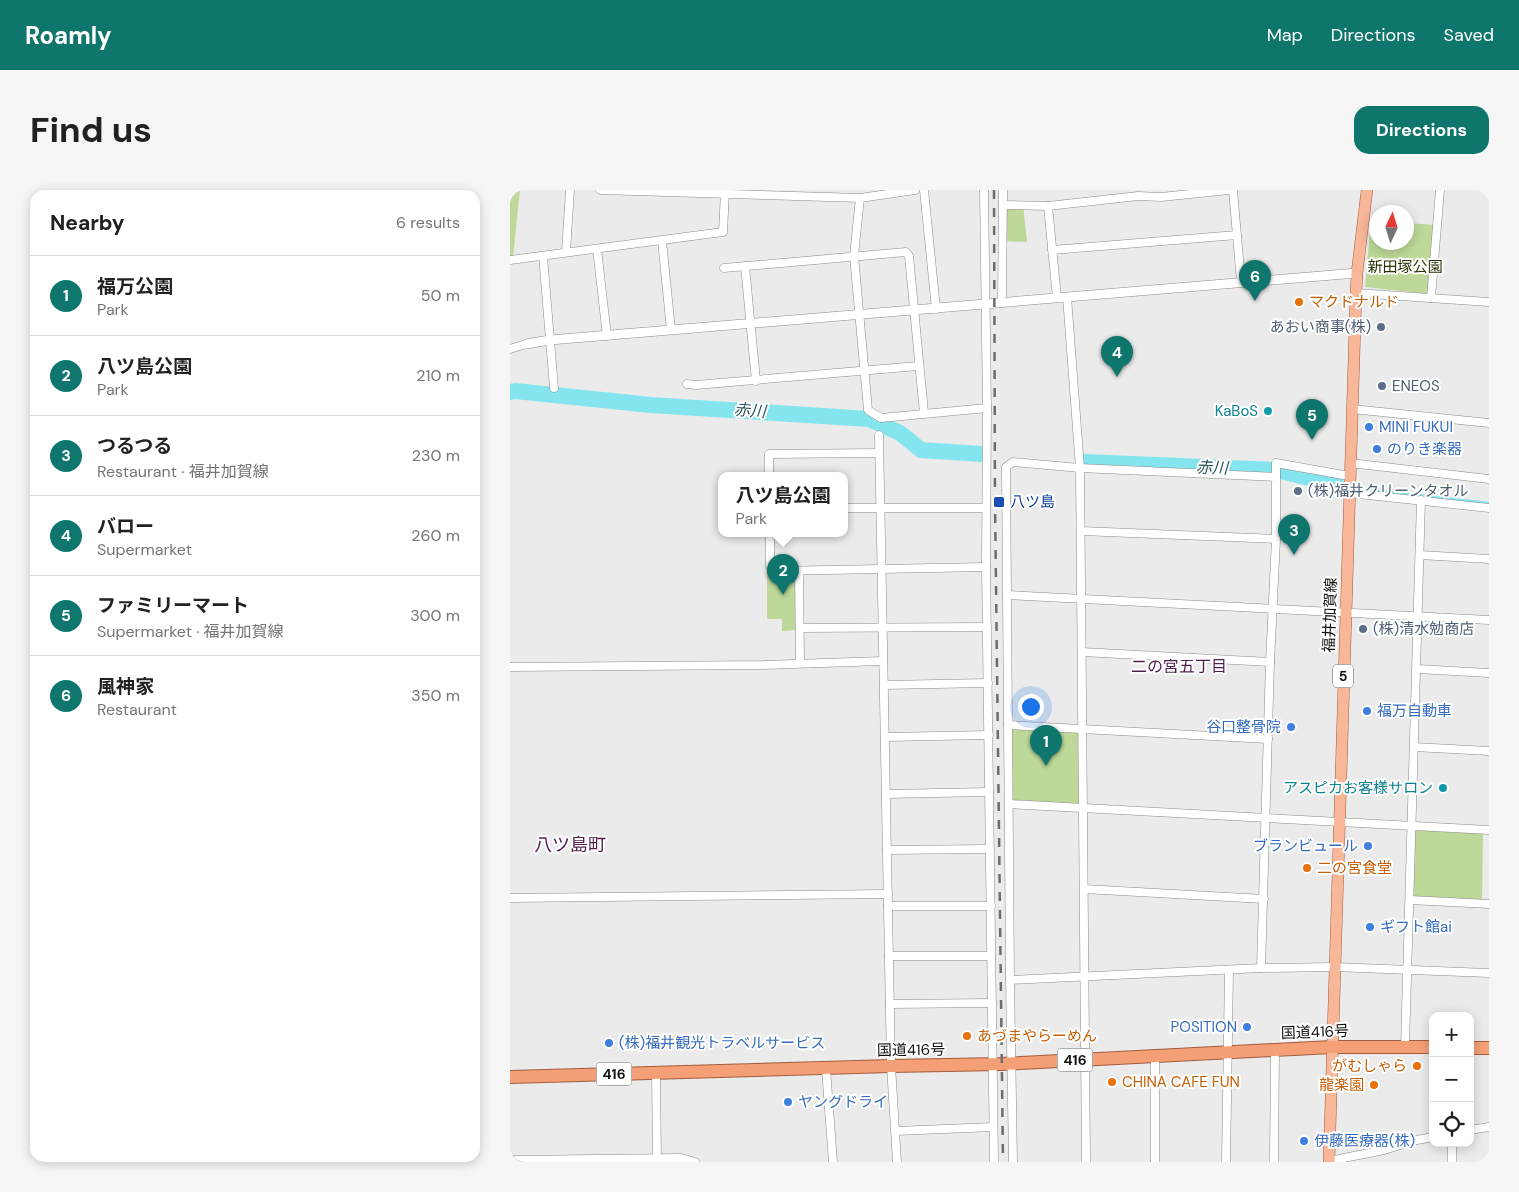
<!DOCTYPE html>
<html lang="en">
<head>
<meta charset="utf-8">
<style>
	body { margin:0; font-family:"DM Sans","Noto Sans JP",sans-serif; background:#f6f6f6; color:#202124 }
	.controls { position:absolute; right:15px; bottom:15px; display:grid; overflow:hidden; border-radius:10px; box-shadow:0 2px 12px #0003 }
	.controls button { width:45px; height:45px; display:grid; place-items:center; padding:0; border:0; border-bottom:1px solid #e0e0e0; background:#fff; color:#202124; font:25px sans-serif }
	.compass { position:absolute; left:859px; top:15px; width:45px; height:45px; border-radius:50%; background:#fff; box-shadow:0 2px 12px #0003; rotate:4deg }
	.you { position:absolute; left:520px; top:516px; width:18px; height:18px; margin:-12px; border:4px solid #fff; border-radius:50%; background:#1a73e8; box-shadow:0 0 0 8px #1a73e833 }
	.badge { display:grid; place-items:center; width:32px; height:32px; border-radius:50%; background:#0f766e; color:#fff; font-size:16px; font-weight:700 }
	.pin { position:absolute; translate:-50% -41px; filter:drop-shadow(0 1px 2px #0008) }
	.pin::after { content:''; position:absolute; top:26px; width:18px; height:15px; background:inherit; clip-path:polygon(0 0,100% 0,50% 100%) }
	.popup { position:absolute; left:208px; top:282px; width:130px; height:65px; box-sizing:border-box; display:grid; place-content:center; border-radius:10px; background:#fff; filter:drop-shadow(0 1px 4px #0005); font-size:16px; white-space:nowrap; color:#757577 }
	.popup b { font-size:19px; color:#202124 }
	.popup::after { content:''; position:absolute; left:50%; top:100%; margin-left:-10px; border:10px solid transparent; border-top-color:#fff }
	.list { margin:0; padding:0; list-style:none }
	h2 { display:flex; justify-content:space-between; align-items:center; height:65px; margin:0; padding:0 20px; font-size:21px }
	h2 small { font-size:16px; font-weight:400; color:#757577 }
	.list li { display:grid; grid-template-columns:32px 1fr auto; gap:15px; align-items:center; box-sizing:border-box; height:80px; padding:0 20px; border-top:1px solid #e0e0e0 }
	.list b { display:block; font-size:19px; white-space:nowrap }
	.list p { margin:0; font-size:16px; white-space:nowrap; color:#757577 }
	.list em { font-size:16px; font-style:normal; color:#757577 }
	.icon { flex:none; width:28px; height:28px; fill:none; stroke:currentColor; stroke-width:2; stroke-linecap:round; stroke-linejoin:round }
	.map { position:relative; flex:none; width:979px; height:972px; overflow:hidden; border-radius:15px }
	header { display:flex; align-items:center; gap:30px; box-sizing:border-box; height:70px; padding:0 25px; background:#0f766e; color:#fff }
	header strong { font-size:24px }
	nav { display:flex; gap:28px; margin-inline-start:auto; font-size:18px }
	.intro { display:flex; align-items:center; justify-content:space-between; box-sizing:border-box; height:120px; padding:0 30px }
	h1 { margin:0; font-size:35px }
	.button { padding:12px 22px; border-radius:15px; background:#0f766e; color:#fff; font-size:18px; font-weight:700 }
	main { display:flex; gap:30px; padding:0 30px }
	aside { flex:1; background:#fff; border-radius:15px; box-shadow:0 2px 12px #0003 }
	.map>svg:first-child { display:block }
	.green { fill:#bdd898 }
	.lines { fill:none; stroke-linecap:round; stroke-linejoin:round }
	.stream { stroke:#84e5ee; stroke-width:2.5 }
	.river { stroke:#84e5ee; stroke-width:16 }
	.minor-casing { stroke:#8a8a8b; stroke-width:9 }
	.tertiary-casing { stroke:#8a8a8b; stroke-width:10 }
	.primary-casing { stroke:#a25d3d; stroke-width:12 }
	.trunk-casing { stroke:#a25d3d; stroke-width:14 }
	.minor { stroke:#fff; stroke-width:8 }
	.tertiary { stroke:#fff; stroke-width:9 }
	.primary { stroke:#f7b798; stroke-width:11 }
	.trunk { stroke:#f49f76; stroke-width:12 }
	.rail { stroke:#6d6d6e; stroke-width:2.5; stroke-dasharray:9 9; stroke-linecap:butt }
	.food-dot { fill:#e8710a; stroke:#fff; stroke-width:2 }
	.service-dot { fill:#5c6f8a; stroke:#fff; stroke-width:2 }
	.culture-dot { fill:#0f9aa8; stroke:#fff; stroke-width:2 }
	.shop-dot { fill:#3f7fe0; stroke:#fff; stroke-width:2 }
	.transit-dot { fill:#1a4fb4; stroke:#fff; stroke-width:2 }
	.labels { text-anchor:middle; stroke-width:4; stroke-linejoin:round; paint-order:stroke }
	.shield { fill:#fff; stroke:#585858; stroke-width:1 }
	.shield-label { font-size:14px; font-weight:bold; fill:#101011 }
	.park-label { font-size:15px; fill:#253604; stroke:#fff }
	.food-label { font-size:15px; fill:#c56008; stroke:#fff; text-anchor:start }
	.service-label { font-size:15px; fill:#4e5e75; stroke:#fff; text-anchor:start }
	.culture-label { font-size:15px; fill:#0d838f; stroke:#fff; text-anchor:end }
	.shop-label { font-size:15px; fill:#366cbe; stroke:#fff; text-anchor:start }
	.transit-label { font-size:15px; fill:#164399; stroke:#fff; text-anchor:start }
	.street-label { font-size:15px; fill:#101011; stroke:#fff }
	.water-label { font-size:16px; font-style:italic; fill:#285458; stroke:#fff }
	.neighbourhood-label { font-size:16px; fill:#4f1d4d; stroke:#fff }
	.quarter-label { font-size:18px; fill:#4f1d4d; stroke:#fff }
</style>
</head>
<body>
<header>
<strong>Roamly</strong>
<nav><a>Map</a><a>Directions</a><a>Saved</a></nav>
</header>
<div class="intro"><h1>Find us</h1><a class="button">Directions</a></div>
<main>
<aside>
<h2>Nearby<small>6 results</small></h2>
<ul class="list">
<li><span class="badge">1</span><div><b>福万公園</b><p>Park</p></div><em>50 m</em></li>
<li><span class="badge">2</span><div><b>八ツ島公園</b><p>Park</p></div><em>210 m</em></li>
<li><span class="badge">3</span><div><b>つるつる</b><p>Restaurant · 福井加賀線</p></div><em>230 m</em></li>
<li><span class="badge">4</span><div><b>バロー</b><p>Supermarket</p></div><em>260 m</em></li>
<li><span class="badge">5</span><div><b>ファミリーマート</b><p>Supermarket · 福井加賀線</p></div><em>300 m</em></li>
<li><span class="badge">6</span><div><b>風神家</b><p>Restaurant</p></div><em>350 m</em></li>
</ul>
</aside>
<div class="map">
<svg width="979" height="972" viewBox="0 0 979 972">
	<rect width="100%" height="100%" fill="#ebebec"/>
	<!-- green -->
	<g class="green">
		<polygon points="0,0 10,0 3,67 0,67"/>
		<polygon points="493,15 513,15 517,52 493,51"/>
		<polygon points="861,29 866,30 866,52 896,52 897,33 925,35 918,104 855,97"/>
		<polygon points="257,381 289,381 287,440 272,441 272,429 257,429"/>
		<polygon points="498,535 572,538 573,618 499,614"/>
		<polygon points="904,639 973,642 972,710 903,707"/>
	</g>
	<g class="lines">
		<!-- stream -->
		<polyline class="stream" points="861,300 979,313"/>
		<!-- river -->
		<g class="river">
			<polyline points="0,202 5,201 141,215 359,229 390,243 411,260 471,264"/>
			<polyline points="575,272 767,280 827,295"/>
		</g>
		<!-- minor casing -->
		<g class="minor-casing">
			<g id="minor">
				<polyline points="90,0 350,8 405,0"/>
				<polyline points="414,0 426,119"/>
				<polyline points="474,0 477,218 476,377 484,972"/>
				<polyline points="723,0 731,92"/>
				<polyline points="350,8 344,66 358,220 371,228 477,218"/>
				<polyline points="493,15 538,16 628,6 651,7 719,0"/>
				<polyline points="538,16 547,108"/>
				<polyline points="152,51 161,140"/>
				<polyline points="87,59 97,146"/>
				<polyline points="542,60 727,45"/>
				<polyline points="56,62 60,0"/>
				<polyline points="33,66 44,198"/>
				<polyline points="0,70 213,42 215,1"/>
				<polyline points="235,76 246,191"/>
				<polyline points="214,78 396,62 399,66 414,223"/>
				<polyline points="846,103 979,112"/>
				<polyline points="557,107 570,278 576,972"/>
				<polyline points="921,108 930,0"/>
				<polyline points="492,113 493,0"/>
				<polyline points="0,159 16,154"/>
				<polyline points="177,194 186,195 408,176"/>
				<polyline points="842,219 979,233"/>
				<polyline points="369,245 381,876 387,972"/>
				<polyline points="840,273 979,289"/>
				<polyline points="259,286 259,264 369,263"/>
				<polyline points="766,287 766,273 839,286"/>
				<polyline points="839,303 979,318"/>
				<polyline points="334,318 476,318"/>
				<polyline points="571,341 766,349"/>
				<polyline points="260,344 260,376 266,381 476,377"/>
				<polyline points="910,365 979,369"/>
				<polyline points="289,381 290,473"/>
				<polyline points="497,405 979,430"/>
				<polyline points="290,438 477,437"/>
				<polyline points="572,462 760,472"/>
				<polyline points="0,477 253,475 373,471"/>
				<polyline points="907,479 979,483"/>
				<polyline points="374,495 478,493"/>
				<polyline points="498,535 758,549"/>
				<polyline points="375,547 479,545"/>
				<polyline points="904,557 979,561"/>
				<polyline points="376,604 479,602"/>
				<polyline points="499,614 979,640"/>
				<polyline points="377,660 480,659"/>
				<polyline points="574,699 754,709"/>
				<polyline points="0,708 378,704"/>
				<polyline points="900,710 979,714"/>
				<polyline points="378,716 481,716"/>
				<polyline points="379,766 481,766"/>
				<polyline points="500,790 751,778 824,777 979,783"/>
				<polyline points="380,814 482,813"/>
				<polyline points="895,856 911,310"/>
				<polyline points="316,879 323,972"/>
				<polyline points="146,883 147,971"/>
				<polyline points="960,940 979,937"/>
				<polyline points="386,941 483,937"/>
				<polyline points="942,953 942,972"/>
				<polyline points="0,970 171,968 185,972"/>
				<polyline points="819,971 874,960 907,950 923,947"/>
				<polyline points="503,972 500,790 496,277 503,272 570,278 766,287 766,349 760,472 751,778"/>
				<polyline points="645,972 645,866"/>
				<polyline points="716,972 719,780"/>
				<polyline points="764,972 765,860"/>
			</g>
		</g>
		<!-- tertiary casing -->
		<g class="tertiary-casing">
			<polyline id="tertiary" points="16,154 40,150 847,83"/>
		</g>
		<!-- primary casing -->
		<g class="primary-casing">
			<polyline id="primary" points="819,972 846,103 847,83 857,0"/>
		</g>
		<!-- trunk casing -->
		<g class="trunk-casing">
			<g id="trunk">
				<polyline points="960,858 979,858"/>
				<polyline points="0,887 381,876 491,874 822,857 923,857"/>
			</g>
		</g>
		<!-- minor -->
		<use href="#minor" class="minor"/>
		<!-- tertiary -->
		<use href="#tertiary" class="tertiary"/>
		<!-- primary -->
		<use href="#primary" class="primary"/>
		<!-- trunk -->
		<use href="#trunk" class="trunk"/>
		<!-- rail -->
		<polyline class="rail" points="484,0 485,313 493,972"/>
	</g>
	<!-- markers -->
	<g class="food-dot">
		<circle cx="789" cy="112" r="5"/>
		<circle cx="797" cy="678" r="5"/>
		<circle cx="457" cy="846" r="5"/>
		<circle cx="907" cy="876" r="5"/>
		<circle cx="602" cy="892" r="5"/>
		<circle cx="864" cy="895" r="5"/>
	</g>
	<g class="service-dot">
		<circle cx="871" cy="137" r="5"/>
		<circle cx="872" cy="196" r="5"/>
		<circle cx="788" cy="301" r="5"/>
		<circle cx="853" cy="439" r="5"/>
	</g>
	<g class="culture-dot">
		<circle cx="758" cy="221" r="5"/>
		<circle cx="933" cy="598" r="5"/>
	</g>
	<g class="shop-dot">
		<circle cx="859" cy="237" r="5"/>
		<circle cx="867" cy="259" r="5"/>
		<circle cx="857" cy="521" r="5"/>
		<circle cx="781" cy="537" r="5"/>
		<circle cx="858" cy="656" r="5"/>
		<circle cx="860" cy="737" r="5"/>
		<circle cx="737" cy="837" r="5"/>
		<circle cx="99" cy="853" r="5"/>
		<circle cx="278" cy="912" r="5"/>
		<circle cx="794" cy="951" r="5"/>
	</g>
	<rect class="transit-dot" x="483" y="306" width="12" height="12" rx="2.5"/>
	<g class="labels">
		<!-- shield labels -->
		<g class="shield">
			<rect x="823" y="474.5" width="20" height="23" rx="4"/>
			<rect x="547.5" y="858.5" width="35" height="23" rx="4"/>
			<rect x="86.5" y="872.5" width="35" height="23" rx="4"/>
		</g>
		<g class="shield-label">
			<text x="833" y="491">5</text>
			<text x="565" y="875">416</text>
			<text x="104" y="889">416</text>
		</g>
		<!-- park labels -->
		<g class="park-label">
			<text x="895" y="82">新田塚公園</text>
		</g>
		<!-- food labels -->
		<g class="food-label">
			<text x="799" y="117">マクドナルド</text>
			<text x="807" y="683">二の宮食堂</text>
			<text x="467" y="851">あづまやらーめん</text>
			<text x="897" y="881" text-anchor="end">がむしゃら</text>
			<text x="612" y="897">CHINA CAFE FUN</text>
			<text x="854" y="900" text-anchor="end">龍楽園</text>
		</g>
		<!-- service labels -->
		<g class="service-label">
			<text x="861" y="142" text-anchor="end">あおい商事(株)</text>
			<text x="882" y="201">ENEOS</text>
			<text x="798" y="306">(株)福井クリーンタオル</text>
			<text x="863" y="444">(株)清水勉商店</text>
		</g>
		<!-- culture labels -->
		<g class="culture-label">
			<text x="748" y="226">KaBoS</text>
			<text x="923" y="603">アスピカお客様サロン</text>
		</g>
		<!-- shop labels -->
		<g class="shop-label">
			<text x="869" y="242">MINI FUKUI</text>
			<text x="877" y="264">のりき楽器</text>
			<text x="867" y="526">福万自動車</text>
			<text x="771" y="542" text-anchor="end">谷口整骨院</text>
			<text x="848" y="661" text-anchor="end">ブランビュール</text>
			<text x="870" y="742">ギフト館ai</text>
			<text x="727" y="842" text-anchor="end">POSITION</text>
			<text x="109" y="858">(株)福井観光トラベルサービス</text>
			<text x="288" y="917">ヤングドライ</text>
			<text x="804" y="956">伊藤医療器(株)</text>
		</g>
		<!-- transit labels -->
		<g class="transit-label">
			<text x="500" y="317">八ツ島</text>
		</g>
		<!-- street labels -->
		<g class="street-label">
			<text transform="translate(820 425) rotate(-88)" y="5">福井加賀線</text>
			<text transform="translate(805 842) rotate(-2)" y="5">国道416号</text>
			<text transform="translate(401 860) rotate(-1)" y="5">国道416号</text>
		</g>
		<!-- water labels -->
		<g class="water-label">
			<text transform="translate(240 220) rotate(4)" y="6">赤川</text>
			<text transform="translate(702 277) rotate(2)" y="6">赤川</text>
		</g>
		<!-- neighbourhood labels -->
		<g class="neighbourhood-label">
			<text x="669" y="482">二の宮五丁目</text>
		</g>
		<!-- quarter labels -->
		<g class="quarter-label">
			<text x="60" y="661">八ツ島町</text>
		</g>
	</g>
</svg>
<div class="controls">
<button>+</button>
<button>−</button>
<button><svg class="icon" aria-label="locate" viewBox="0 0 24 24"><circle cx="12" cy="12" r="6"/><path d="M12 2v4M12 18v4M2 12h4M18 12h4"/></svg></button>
</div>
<svg class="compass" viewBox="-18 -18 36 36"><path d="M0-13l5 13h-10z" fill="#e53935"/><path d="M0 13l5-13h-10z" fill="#757577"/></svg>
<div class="you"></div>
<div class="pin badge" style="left:536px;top:576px">1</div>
<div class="pin badge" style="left:273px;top:405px">2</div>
<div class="popup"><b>八ツ島公園</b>Park</div>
<div class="pin badge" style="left:784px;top:365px">3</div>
<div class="pin badge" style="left:607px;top:187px">4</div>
<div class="pin badge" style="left:802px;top:250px">5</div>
<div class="pin badge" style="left:745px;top:111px">6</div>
</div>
</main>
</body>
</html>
